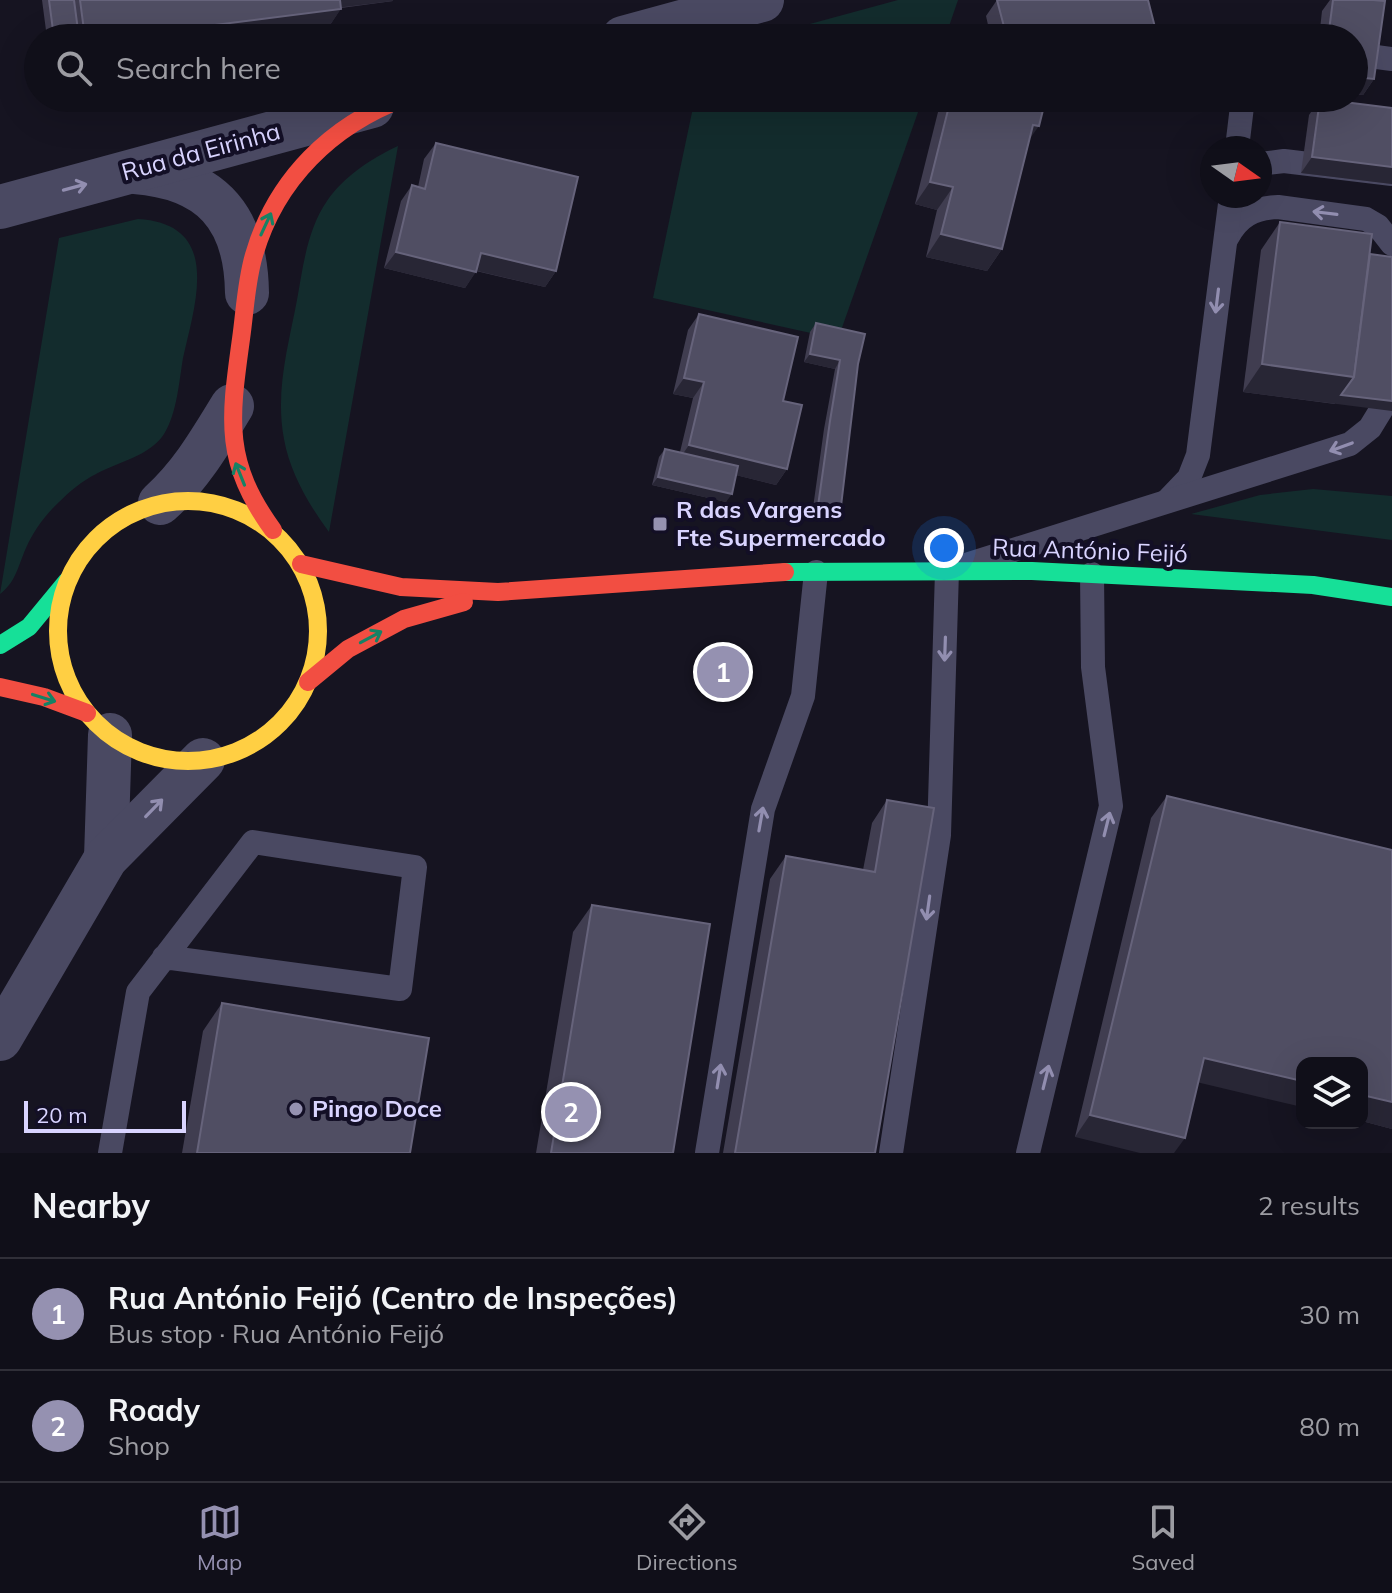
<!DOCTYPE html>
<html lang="en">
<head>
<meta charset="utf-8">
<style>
	body { margin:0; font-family:Mulish,sans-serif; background:#1e1d26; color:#f1f3f6 }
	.controls { position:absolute; right:24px; bottom:24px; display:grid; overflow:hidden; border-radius:16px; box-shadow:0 8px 32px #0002 }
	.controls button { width:72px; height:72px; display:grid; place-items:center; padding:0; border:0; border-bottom:2px solid #302f38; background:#100f19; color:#f1f3f6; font:40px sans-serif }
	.compass { position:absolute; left:1200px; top:136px; width:72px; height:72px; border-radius:50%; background:#100f19; box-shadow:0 8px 32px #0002; rotate:104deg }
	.scale { position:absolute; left:24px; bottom:20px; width:162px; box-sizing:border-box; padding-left:8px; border:4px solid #d9d4ff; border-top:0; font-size:22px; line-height:28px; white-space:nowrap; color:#d9d4ff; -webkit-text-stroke:6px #130f26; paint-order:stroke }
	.you { position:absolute; left:944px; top:548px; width:28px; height:28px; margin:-20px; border:6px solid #fff; border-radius:50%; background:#1a73e8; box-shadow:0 0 0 12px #1a73e833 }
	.badge { display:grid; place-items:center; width:52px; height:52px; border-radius:50%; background:#9591b1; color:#fff; font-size:26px; font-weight:700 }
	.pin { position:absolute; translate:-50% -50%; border:4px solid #fff; box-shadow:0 2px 8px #0006 }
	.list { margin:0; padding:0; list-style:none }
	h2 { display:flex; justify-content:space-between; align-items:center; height:104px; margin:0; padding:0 32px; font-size:34px }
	h2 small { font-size:26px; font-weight:400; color:#9c9ca2 }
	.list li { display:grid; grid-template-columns:52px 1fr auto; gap:24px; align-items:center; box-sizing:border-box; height:112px; padding:0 32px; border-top:2px solid #302f38 }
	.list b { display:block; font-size:30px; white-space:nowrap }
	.list p { margin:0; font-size:26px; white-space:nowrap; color:#9c9ca2 }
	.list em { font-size:26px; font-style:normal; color:#9c9ca2 }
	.icon { flex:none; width:44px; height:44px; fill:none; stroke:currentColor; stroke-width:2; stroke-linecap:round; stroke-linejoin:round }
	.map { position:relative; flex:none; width:1392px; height:1153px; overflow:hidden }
	.search { position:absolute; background:#100f19; box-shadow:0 8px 32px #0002; left:24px; right:24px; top:24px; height:88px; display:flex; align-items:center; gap:20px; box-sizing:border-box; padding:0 28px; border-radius:44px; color:#9c9ca2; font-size:30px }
	.sheet { height:328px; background:#100f19 }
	nav { display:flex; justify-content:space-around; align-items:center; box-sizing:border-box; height:112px; border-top:2px solid #302f38; background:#100f19; font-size:22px; color:#9c9ca2 }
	nav a { display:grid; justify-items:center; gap:4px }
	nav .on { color:#9591b1 }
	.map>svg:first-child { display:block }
	.green { fill:#132c2d }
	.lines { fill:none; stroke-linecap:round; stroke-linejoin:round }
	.lane { stroke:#4a4962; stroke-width:24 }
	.street { stroke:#4a4962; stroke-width:44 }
	.fast { stroke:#16e098; stroke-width:18 }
	.slow { stroke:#ffcf43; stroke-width:18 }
	.jam { stroke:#f24e42; stroke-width:18 }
	.wall { fill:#403d50 }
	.shaded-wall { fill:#282635 }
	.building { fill:#504e63; stroke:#66637b; stroke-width:2 }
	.oneway { stroke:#928eb0 }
	.oneway2 { stroke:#158265 }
	.poi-dot { fill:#9591b1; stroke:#130f26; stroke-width:3 }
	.labels { text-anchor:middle; stroke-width:8; stroke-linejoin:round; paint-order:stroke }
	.street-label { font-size:24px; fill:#d9d4ff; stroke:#130f26 }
	.poi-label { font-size:24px; font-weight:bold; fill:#d9d4ff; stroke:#130f26; text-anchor:start }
</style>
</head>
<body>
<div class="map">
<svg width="1392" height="1153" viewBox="0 0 1392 1153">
	<rect width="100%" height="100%" fill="#161421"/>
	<!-- green -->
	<g class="green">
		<polygon points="898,0 958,0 945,38 758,38"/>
		<polygon points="695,98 923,98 838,339 653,298"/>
		<path d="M398 146 329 532C309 505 290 473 284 439 275 392 288 347 297 300 303 267 307 230 327 201 343 177 372 158 398 146Z"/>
		<path d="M138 219C223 224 195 304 183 358 179 382 177 413 164 434 150 456 118 462 96 474 82 481 69 492 58 503 45 515 33 532 26 548 18 566 16 582 0 594L59 238Z"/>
		<polygon points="1313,489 1392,496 1392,540 1191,514 1260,495"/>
	</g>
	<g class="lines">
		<!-- lane -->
		<g class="lane">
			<polyline points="1354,54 1392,59"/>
			<polyline points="1237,148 1243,98"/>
			<polyline points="1260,164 1284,161 1392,174"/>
			<path d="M1227 238C1238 216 1254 208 1278 207L1366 219 1378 226 1392 244"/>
			<polyline points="1167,501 1189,478 1198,455 1231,196"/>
			<polyline points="110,1153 138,992 253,842 415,867 400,989 164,957"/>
			<polyline points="707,1153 763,809 803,696 816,572"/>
			<polyline points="891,1153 939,835 947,571 1350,444 1370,428 1392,392"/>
			<polyline points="1028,1153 1111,806 1093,667 1092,574"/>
		</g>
		<!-- street -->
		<g class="street">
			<polyline points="623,38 762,0"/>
			<path d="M135 172C211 178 246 217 247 293"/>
			<polyline points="0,207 372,106"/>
			<path d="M160 503C191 475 210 442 232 406"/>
			<polyline points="106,858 110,735"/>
			<polyline points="0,1039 106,858 203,760"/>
		</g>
		<!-- fast -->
		<g class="fast">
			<polyline points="785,572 1032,571 1313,585 1392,597"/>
			<polyline points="0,645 29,627 67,581"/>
		</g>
		<!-- slow -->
		<circle class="slow" cx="188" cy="631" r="130"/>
		<!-- jam -->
		<g class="jam">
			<path d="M273 530C223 461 230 419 241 339 245 311 246 282 254 255 276 179 332 125 404 98"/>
			<polyline points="301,564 401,587 498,592 785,572"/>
			<polyline points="308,682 348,649 404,619 464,602"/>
			<polyline points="0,687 44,697 87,713"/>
		</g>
	</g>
	<!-- wall -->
	<g class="wall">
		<polygon points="42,0 393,0 393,1 341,8 330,25 225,38 47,38"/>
		<polygon points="997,0 1156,38 991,38 986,16"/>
		<polygon points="1330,0 1373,0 1374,79 1363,95 1354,94 1354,38 1319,38 1322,11"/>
		<polygon points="945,98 1048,98 1045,102 1030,138 1002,249 987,271 926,257 937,210 915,204 939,108"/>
		<polygon points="1320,99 1392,108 1392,184 1301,173 1309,115"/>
		<polygon points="436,143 556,271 545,287 476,271 465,288 384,268 401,201 412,185 418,187 424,159"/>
		<polygon points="1280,222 1335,404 1243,392 1261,250"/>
		<polygon points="699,314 783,401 787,469 776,485 736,475 726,502 652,485 659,457 665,449 680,452 693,398 673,394 688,330"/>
		<polygon points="816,323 858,364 835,514 812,515 824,429 835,369 804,362 810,332"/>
		<polygon points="1167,796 1392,850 1392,1129 1362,1121 1362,1063 1198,1082 1075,1137 1151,818"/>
		<polygon points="887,800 875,1153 723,1153 770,879 786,856 863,870 872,823"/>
		<polygon points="592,905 673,1153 536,1153 573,932"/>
		<polygon points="222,1003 410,1153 182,1153 203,1031"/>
	</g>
	<!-- shaded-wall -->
	<g class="shaded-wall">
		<polygon points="335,0 393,0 393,1 328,9"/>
		<polygon points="341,9 330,25 225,38 197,38 206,26"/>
		<polygon points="1354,77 1374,79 1363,95 1354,94"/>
		<polygon points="1033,125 1039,126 1023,148"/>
		<polygon points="1312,157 1392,167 1392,184 1301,173"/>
		<polygon points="930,182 953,187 937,210 915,204"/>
		<polygon points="941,234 1002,249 987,271 926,257"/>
		<polygon points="396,252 476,272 465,288 384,268"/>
		<polygon points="481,253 556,271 545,287 469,269"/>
		<polygon points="810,354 840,360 835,369 804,362"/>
		<polygon points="1262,364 1354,377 1392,401 1392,411 1243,392"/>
		<polygon points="684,378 704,382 693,398 673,394"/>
		<polygon points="689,445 787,469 776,485 678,461"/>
		<polygon points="658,477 732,494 726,502 652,485"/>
		<polygon points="818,506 841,506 835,514 812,515"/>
		<polygon points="1204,1058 1302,1081 1302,1107 1188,1080"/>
		<polygon points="1362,1095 1392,1102 1392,1129 1362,1121"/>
		<polygon points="1090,1115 1185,1138 1174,1153 1140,1153 1075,1137"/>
	</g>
	<!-- building -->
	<g class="building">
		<polygon points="49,0 74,0 79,38 54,38"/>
		<polygon points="80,0 340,0 341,9 206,26 207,38 85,38"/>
		<polygon points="997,0 1148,0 1157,35 1148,38 1007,38"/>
		<polygon points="1333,0 1373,0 1385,1 1374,79 1354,77 1354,38 1328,38"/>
		<polygon points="951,98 1046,98 1039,126 1033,125 1002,249 941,234 953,187 930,182"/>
		<polygon points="1320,99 1392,108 1392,167 1312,157"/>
		<polygon points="436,143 578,177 556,271 481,253 476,272 396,252 412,185 425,189"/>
		<polygon points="1280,222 1372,234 1354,377 1262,364"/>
		<polygon points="1370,254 1392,257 1392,401 1341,395 1354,377"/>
		<polygon points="699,314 798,337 783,401 802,405 787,469 689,445 704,382 684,378"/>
		<polygon points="816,323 865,334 858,364 841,506 818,506 830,421 840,360 810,354"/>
		<polygon points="665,449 738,466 732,494 658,477"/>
		<polygon points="1167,796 1392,850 1392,1102 1362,1095 1362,1063 1302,1063 1302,1081 1204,1058 1185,1138 1090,1115"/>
		<polygon points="887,800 934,808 875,1153 735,1153 786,856 875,872"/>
		<polygon points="592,905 710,924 673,1153 551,1153"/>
		<polygon points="222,1003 429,1038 410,1153 197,1153"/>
	</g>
	<!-- one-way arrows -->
	<defs><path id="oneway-shaft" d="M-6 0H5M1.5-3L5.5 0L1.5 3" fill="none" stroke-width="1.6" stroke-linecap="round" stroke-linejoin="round" transform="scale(2)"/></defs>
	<g class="oneway">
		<use href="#oneway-shaft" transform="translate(75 187) rotate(-15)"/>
		<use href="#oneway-shaft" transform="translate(1325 213) rotate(-173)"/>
		<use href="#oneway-shaft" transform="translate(1217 301) rotate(97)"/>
		<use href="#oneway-shaft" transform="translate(1341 447) rotate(160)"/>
		<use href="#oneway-shaft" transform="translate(945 649) rotate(92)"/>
		<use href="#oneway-shaft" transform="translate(154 808) rotate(-46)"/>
		<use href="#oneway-shaft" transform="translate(761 819) rotate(-80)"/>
		<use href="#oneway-shaft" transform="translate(1107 824) rotate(-76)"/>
		<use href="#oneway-shaft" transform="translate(928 908) rotate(98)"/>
		<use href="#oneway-shaft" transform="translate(719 1076) rotate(-81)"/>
		<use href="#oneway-shaft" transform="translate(1046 1077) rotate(-76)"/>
	</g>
	<g class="oneway2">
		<use href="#oneway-shaft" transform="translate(266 224) rotate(-65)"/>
		<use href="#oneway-shaft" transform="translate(240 474) rotate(-112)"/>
		<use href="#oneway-shaft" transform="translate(371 637) rotate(-28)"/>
		<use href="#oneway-shaft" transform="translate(44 698) rotate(17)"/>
	</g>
	<!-- markers -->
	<g class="poi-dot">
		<rect x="652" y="516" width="16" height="16" rx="4"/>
		<circle cx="296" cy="1109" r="8"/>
	</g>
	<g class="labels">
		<!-- street labels -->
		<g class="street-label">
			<text transform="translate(201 152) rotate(-15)" y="8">Rua da Eirinha</text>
			<text transform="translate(1090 551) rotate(2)" y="8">Rua António Feijó</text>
		</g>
		<!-- poi labels -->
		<g class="poi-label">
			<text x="676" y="518">R das Vargens<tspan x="676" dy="28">Fte Supermercado</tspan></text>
			<text x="312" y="1117">Pingo Doce</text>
		</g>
	</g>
</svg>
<div class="controls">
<button><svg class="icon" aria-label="layers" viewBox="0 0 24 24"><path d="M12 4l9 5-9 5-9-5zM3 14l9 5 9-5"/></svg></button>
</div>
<svg class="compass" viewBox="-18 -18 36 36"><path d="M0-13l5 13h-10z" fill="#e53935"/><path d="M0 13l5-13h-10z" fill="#9c9ca2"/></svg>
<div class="scale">20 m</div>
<div class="you"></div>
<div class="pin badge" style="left:723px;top:672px">1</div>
<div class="pin badge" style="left:571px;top:1112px">2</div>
<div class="search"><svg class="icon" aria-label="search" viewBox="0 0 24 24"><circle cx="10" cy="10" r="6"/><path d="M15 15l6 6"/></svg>Search here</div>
</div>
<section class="sheet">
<h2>Nearby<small>2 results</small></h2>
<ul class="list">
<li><span class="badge">1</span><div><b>Rua António Feijó (Centro de Inspeções)</b><p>Bus stop · Rua António Feijó</p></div><em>30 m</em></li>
<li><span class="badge">2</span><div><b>Roady</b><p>Shop</p></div><em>80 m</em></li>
</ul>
</section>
<nav>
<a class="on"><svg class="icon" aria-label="map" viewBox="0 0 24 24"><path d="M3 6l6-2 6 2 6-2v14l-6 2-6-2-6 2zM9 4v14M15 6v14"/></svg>Map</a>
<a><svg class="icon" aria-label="directions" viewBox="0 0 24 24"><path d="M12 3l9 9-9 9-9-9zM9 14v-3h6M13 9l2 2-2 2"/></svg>Directions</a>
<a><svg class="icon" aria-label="saved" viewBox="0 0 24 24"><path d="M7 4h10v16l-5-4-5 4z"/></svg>Saved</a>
</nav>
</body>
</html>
